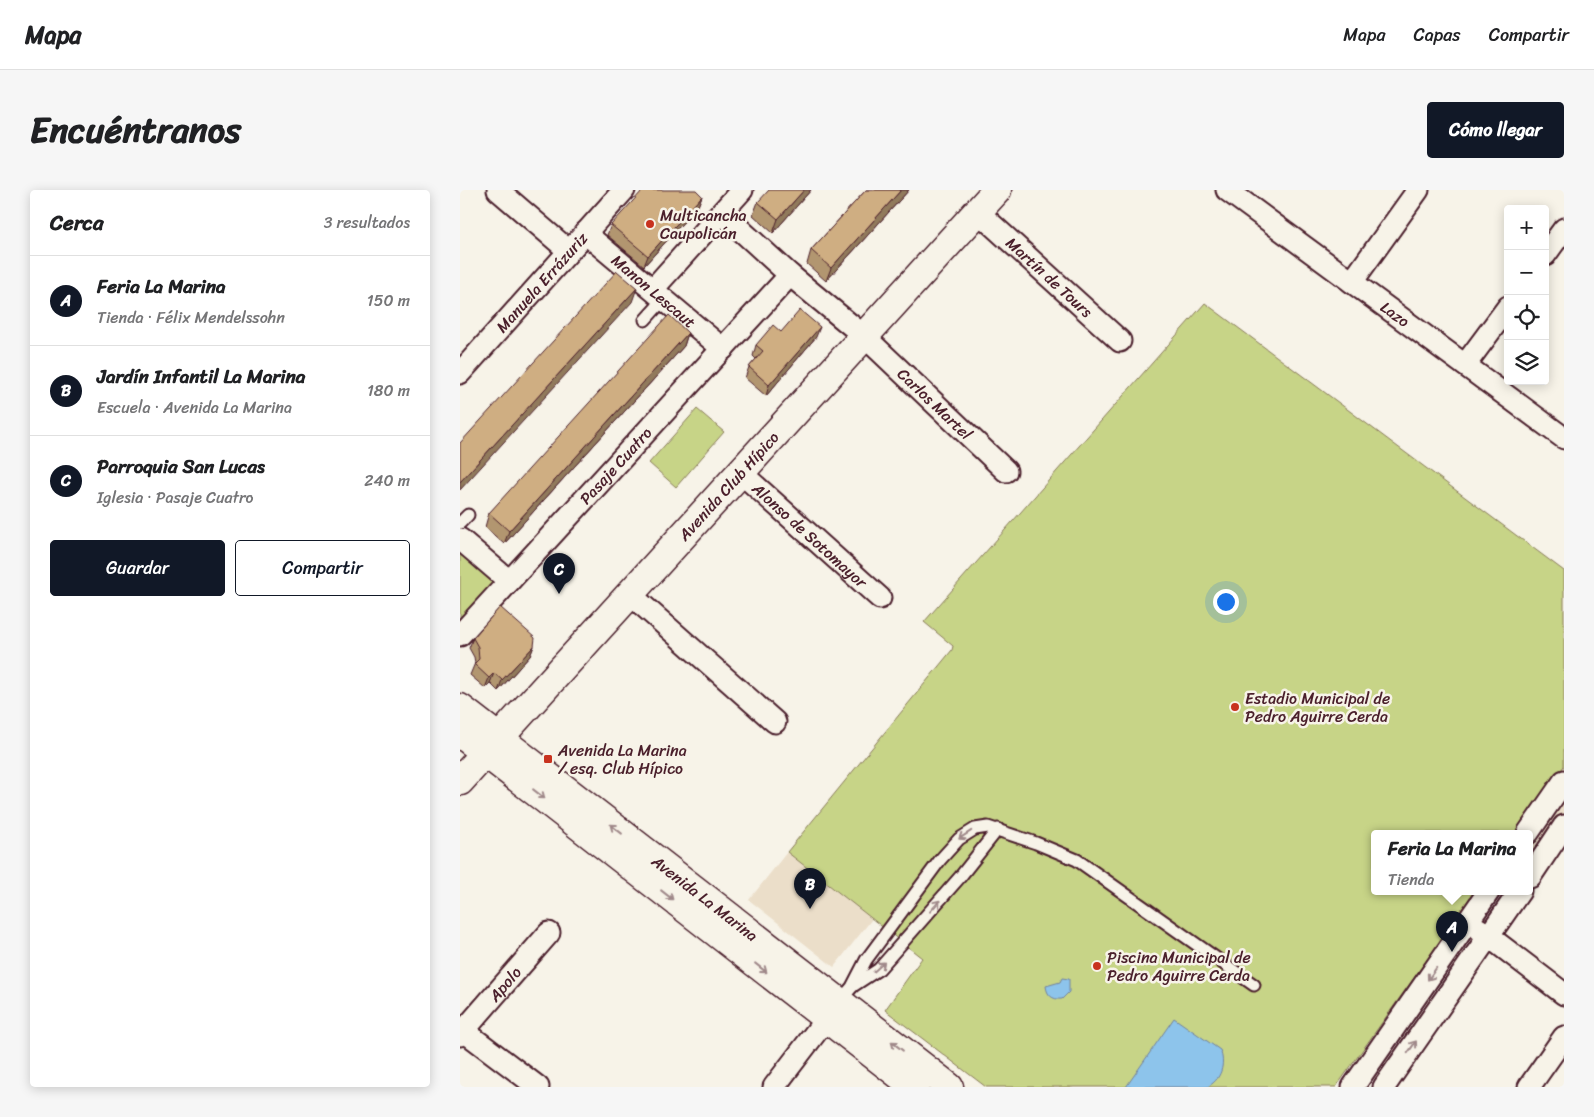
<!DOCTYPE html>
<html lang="es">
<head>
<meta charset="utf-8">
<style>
	body { margin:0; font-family:Sriracha,sans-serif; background:#f6f6f6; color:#202124 }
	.controls { position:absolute; right:15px; top:15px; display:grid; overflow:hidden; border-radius:5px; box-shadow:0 2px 12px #0003 }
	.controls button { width:45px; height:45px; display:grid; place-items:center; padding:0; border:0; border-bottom:1px solid #e0e0e0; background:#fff; color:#202124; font:25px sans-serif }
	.you { position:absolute; left:765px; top:411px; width:18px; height:18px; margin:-12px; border:4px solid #fff; border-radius:50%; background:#1a73e8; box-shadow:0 0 0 8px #1a73e833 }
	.badge { display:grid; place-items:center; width:32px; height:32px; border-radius:50%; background:#111827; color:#fff; font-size:16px; font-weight:700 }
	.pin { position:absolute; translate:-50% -41px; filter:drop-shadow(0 1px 2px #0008) }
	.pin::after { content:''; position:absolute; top:26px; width:18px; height:15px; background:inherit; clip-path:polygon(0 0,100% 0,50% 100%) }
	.popup { position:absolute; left:911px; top:640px; width:162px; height:65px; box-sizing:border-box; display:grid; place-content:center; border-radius:5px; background:#fff; filter:drop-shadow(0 1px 4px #0005); font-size:16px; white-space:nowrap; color:#757577 }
	.popup b { font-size:19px; color:#202124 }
	.popup::after { content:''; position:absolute; left:50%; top:100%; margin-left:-10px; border:10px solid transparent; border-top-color:#fff }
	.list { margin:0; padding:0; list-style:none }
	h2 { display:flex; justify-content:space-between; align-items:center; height:65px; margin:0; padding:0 20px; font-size:21px }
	h2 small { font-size:16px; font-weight:400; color:#757577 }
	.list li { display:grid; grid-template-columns:32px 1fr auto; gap:15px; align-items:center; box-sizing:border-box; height:90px; padding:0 20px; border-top:1px solid #e0e0e0 }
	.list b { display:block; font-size:19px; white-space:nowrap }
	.list p { margin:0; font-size:16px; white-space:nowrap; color:#757577 }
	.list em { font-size:16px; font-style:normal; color:#757577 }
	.actions { display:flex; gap:10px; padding:15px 20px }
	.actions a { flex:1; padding:11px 0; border:1px solid #111827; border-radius:5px; text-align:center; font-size:18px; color:#111827 }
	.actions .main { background:#111827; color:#fff }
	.icon { flex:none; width:28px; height:28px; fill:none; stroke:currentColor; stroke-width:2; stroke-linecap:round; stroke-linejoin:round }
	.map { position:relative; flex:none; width:1104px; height:897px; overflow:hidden; border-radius:5px }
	header { display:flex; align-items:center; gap:30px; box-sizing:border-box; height:70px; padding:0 25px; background:#fff; border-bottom:1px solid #e0e0e0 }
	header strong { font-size:24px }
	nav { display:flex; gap:28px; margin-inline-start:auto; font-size:18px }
	.intro { display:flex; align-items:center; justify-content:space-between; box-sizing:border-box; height:120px; padding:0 30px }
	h1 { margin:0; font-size:35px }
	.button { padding:12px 22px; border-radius:5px; background:#111827; color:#fff; font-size:18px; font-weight:700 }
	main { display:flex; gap:30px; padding:0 30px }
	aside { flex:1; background:#fff; border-radius:5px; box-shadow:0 2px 12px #0003 }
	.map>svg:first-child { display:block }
	.built { fill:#ebdec9 }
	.green { fill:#c7d487; stroke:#887a59 }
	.water { fill:#8dc4eb; stroke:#72829e }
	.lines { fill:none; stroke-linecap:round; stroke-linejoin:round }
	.lane-casing { stroke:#4a1f2b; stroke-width:15 }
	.street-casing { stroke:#4a1f2b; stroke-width:25 }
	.secondary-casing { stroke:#4a1f2b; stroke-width:31 }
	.lane { stroke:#f7f3e8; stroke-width:11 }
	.street { stroke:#f7f3e8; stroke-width:21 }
	.secondary { stroke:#f7f3e8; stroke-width:28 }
	.wall { fill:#b29670; stroke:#4a1f2b }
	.shaded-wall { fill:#917a5b; stroke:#4a1f2b }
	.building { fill:#cfae82; stroke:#4a1f2b }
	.oneway { stroke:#a0898a }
	.poi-dot { fill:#c8321e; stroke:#f7f3e8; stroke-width:2 }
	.labels { text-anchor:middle; stroke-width:5; stroke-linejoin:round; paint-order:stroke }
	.poi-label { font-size:16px; fill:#4a1f2b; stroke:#f7f3e8; text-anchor:start }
	.street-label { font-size:16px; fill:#4a1f2b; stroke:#f7f3e8 }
</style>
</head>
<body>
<header>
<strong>Mapa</strong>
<nav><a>Mapa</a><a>Capas</a><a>Compartir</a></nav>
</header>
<div class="intro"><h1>Encuéntranos</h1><a class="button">Cómo llegar</a></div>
<main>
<aside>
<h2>Cerca<small>3 resultados</small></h2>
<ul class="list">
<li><span class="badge">A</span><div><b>Feria La Marina</b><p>Tienda · Félix Mendelssohn</p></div><em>150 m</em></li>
<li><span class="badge">B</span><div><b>Jardín Infantil La Marina</b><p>Escuela · Avenida La Marina</p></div><em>180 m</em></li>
<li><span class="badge">C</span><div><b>Parroquia San Lucas</b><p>Iglesia · Pasaje Cuatro</p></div><em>240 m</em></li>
</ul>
<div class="actions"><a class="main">Guardar</a><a>Compartir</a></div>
</aside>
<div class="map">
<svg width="1104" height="897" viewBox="0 0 1104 897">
	<rect width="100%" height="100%" fill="#f7f3e8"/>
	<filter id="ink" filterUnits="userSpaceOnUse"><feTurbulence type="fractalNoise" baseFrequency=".02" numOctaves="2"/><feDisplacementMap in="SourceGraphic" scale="10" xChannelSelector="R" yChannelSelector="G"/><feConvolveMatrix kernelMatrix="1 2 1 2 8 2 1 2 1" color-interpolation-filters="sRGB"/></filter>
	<g filter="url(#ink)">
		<!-- built -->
		<g class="built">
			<polygon points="1104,575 1104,628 1070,678 1070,643 1056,643"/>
			<polygon points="327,662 412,729 374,777 289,710"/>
		</g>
		<!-- green -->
		<g class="green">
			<polygon points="745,113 1104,381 1104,576 1057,643 914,643 914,701 1016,701 876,897 526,897 425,820 462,768 327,662 492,460 493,456 464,432"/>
			<polygon points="237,219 264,242 216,297 189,273"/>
			<polygon points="0,355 40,390 0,435"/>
		</g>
		<!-- water -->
		<g class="water">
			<path d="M602 788 609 789V802L602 809C592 810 587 805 586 796L600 792Z"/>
			<path d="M714 828 760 860C766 874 761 890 747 897H666Z"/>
		</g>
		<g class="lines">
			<!-- lane casing -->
			<g class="lane-casing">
				<g id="lane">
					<polyline points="185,130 204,109"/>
					<polyline points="0,333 8,325"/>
					<polyline points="393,796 419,779 500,687 538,639"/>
					<polyline points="379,812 392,797 406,770 480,670 499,649 515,639 528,637 576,653 617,670 794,795"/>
				</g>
			</g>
			<!-- street casing -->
			<g class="street-casing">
				<g id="street">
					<polyline points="38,0 109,61"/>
					<path id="s1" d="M767 0 1104 248"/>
					<path id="s2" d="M517 21 660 151"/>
					<path id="s3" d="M262 23 330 85 404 146 546 281"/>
					<path id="s4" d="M125 43 263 159"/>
					<polyline points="1085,65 1104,39"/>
					<polyline points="892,92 958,0"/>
					<polyline points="193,99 282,0"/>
					<polyline points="1005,175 1048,117"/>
					<path id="s5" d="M0 183 164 0"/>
					<path id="s6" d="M280 282 420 408"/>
					<polyline points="0,349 49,391"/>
					<polyline points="170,404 315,532"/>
					<path id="s7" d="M0 445 330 85"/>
					<polyline points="1068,643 1104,591"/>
					<polyline points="1070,687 1104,636"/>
					<polyline points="1019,739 1104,804"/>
					<polyline points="0,838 78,897"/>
					<path id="s8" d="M0 845 89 743"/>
					<polyline points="314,897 376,816"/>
					<polyline points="893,897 1029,701"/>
					<polyline points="924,897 1060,701"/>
					<polyline points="1069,897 1104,847"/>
				</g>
			</g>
			<!-- secondary casing -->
			<g class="secondary-casing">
				<g id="secondary">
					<path id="s9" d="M0 518 489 897"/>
					<polyline points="0,543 455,897"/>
					<path id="s10" d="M0 591 537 0"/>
				</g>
			</g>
			<!-- lane -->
			<use href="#lane" class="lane"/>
			<!-- street -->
			<use href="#street" class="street"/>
			<!-- secondary -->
			<use href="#secondary" class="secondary"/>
		</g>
		<!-- wall -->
		<g class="wall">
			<polygon points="351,0 313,43 293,25 298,12"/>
			<polygon points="406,0 449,0 366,91 347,74 351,60"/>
			<polygon points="242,6 238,16 184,76 147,45 151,35"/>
			<polygon points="321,142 356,147 306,206 285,188 289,177 296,169 293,166 296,155"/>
			<polygon points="228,143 224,156 44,354 25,337 29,323"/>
			<polygon points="13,448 74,456 70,466 38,501 30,493 25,498 10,485 15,473 14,467 9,458"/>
		</g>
		<!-- shaded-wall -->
		<g class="shaded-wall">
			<polygon points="344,0 351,0 313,43 318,29"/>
			<polygon points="441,0 449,0 366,91 371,78"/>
			<polygon points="242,6 238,16 184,76 188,66"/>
			<polygon points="177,98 172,112 0,300 0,292"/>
			<polygon points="360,137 356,147 306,206 309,195"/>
			<polygon points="228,143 224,156 44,354 49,341"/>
			<polygon points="74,456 70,466 38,501 42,490"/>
			<polygon points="34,483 30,493 25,498 29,488"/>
		</g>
		<!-- building -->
		<g class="building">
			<polygon points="183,0 236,0 242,6 188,66 151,35"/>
			<polygon points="309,0 344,0 318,29 298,12"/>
			<polygon points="406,0 441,0 371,78 351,60"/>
			<polygon points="157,81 177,98 0,292 0,253"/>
			<polygon points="340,120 360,137 309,195 289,177 303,161 296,155 313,135 321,142"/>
			<polygon points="209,125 228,143 49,341 29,323"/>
			<polygon points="40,417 75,448 74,456 42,490 34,483 29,488 14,474 19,469 18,457 13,448"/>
		</g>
		<!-- one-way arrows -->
		<defs><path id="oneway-shaft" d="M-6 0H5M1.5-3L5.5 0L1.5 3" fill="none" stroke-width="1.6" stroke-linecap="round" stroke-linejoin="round" transform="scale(1.25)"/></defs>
		<g class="oneway">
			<use href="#oneway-shaft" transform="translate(79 604) rotate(38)"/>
			<use href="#oneway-shaft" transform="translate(156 639) rotate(-142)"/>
			<use href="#oneway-shaft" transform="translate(505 645) rotate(147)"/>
			<use href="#oneway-shaft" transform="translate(207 705) rotate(38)"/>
			<use href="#oneway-shaft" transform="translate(475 716) rotate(-49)"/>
			<use href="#oneway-shaft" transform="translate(419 777) rotate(-42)"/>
			<use href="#oneway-shaft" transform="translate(301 778) rotate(38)"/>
			<use href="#oneway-shaft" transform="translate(972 784) rotate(125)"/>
			<use href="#oneway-shaft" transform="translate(437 856) rotate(-142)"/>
			<use href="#oneway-shaft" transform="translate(952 857) rotate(-55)"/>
		</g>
	</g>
	<!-- markers -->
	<g class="poi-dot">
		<circle cx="190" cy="34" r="5"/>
		<circle cx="775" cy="517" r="5"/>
		<rect x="83" y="564" width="10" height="10" rx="2.5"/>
		<circle cx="637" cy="776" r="5"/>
	</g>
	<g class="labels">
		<!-- poi labels -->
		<g class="poi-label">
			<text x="200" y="31">Multicancha<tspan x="200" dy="18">Caupolicán</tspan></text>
			<text x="785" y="514">Estadio Municipal de<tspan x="785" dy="18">Pedro Aguirre Cerda</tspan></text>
			<text x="98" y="566">Avenida La Marina<tspan x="98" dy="18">/ esq. Club Hípico</tspan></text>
			<text x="647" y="773">Piscina Municipal de<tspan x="647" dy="18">Pedro Aguirre Cerda</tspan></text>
		</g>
		<!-- street labels -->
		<g class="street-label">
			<text dy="6" stroke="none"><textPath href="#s2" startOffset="98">Martín de Tours</textPath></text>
			<text dy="6" stroke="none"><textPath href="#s5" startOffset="122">Manuela Errázuriz</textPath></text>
			<text dy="6" stroke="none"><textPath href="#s4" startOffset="90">Manon Lescaut</textPath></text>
			<text dy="6" stroke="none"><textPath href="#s1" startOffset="209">Lazo</textPath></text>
			<text dy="6" stroke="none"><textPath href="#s3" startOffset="286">Carlos Martel</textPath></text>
			<text dy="6" stroke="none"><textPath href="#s7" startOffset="230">Pasaje Cuatro</textPath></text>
			<text dy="6" stroke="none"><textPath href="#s10" startOffset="399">Avenida Club Hípico</textPath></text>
			<text dy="6" stroke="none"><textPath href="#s6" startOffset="94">Alonso de Sotomayor</textPath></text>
			<text dy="6" stroke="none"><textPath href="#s9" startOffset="310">Avenida La Marina</textPath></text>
			<text dy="6" stroke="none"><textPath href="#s8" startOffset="68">Apolo</textPath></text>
		</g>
	</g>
</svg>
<div class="controls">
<button>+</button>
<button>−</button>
<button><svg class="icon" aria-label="locate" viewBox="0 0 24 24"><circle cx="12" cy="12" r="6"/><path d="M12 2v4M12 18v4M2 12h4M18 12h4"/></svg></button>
<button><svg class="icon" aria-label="layers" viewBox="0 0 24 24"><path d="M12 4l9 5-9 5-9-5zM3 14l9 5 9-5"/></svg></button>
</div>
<div class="you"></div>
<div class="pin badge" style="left:992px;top:762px">A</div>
<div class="popup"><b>Feria La Marina</b>Tienda</div>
<div class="pin badge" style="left:350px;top:719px">B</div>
<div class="pin badge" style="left:99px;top:404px">C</div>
</div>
</main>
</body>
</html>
